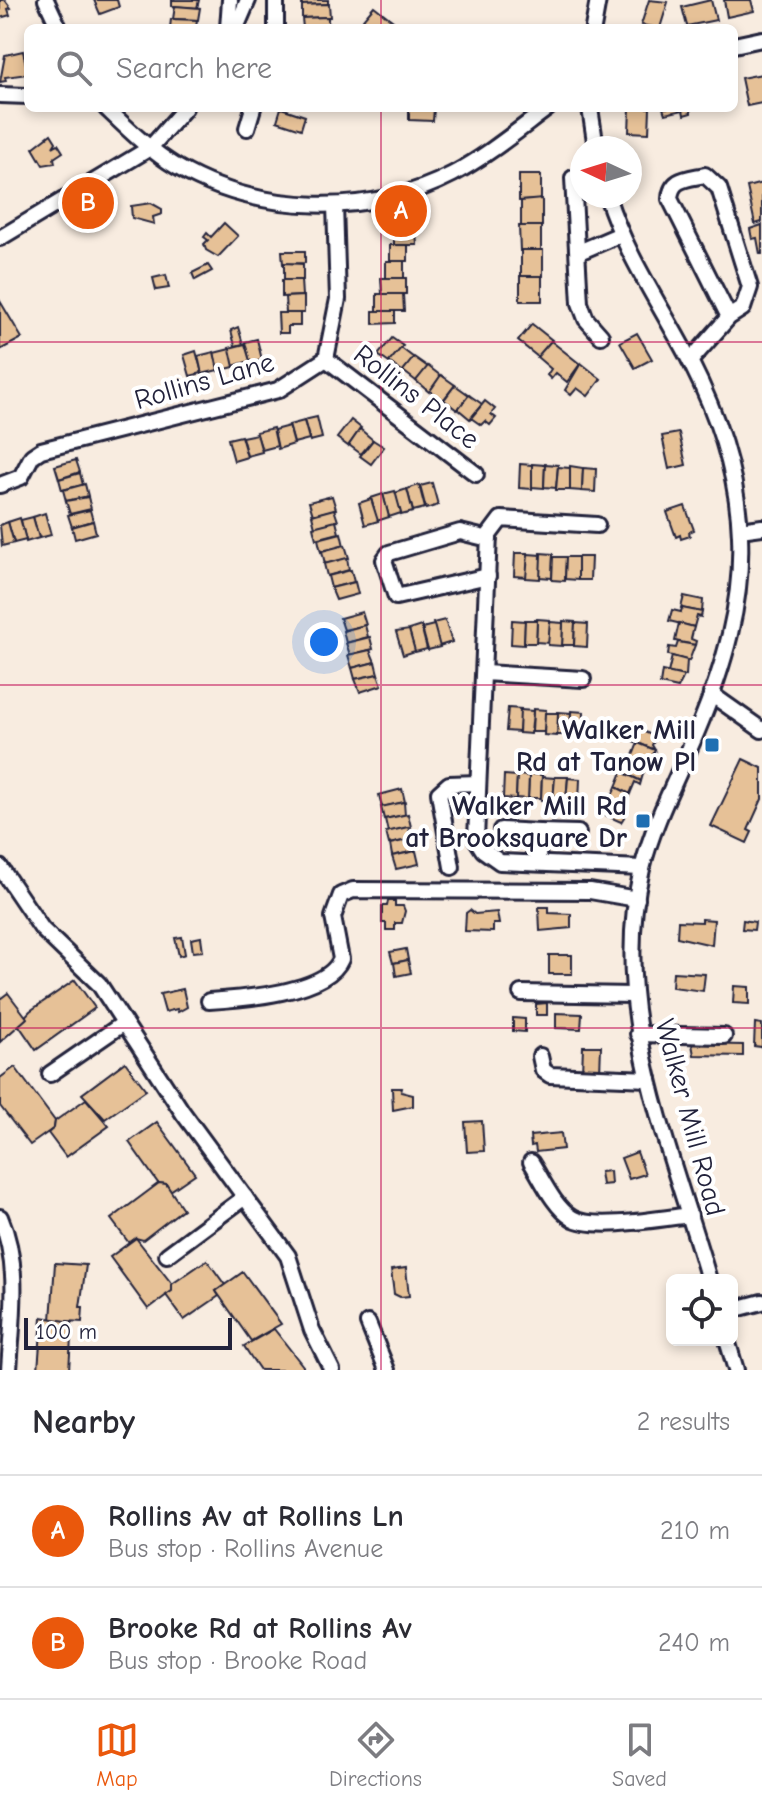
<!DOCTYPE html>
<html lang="en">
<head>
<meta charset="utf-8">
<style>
	body { margin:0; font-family:"Comic Neue",sans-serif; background:#f2f2f3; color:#2b2b33 }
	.controls { position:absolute; right:24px; bottom:24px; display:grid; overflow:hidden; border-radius:12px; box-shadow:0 4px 12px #0003 }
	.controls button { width:72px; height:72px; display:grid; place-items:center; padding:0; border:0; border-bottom:2px solid #e1e1e2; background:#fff; color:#2b2b33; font:40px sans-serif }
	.compass { position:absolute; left:570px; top:136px; width:72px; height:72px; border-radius:50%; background:#fff; box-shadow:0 4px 12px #0003; rotate:274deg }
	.scale { position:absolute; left:24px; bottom:20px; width:208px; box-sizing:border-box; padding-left:8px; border:4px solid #22223b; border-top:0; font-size:22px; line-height:28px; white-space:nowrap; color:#22223b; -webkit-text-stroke:6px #fff; paint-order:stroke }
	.you { position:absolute; left:324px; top:642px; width:28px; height:28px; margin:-20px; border:6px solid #fff; border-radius:50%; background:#1a73e8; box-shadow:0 0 0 12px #1a73e833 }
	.badge { display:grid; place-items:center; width:52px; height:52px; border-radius:50%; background:#ea580c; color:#fff; font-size:26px; font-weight:700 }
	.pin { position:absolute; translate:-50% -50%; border:4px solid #fff; box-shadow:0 2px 8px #0006 }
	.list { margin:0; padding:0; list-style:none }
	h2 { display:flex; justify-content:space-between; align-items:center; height:104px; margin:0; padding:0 32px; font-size:34px }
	h2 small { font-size:26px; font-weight:400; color:#7c7c81 }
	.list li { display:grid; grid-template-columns:52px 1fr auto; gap:24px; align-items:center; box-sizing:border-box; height:112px; padding:0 32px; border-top:2px solid #e1e1e2 }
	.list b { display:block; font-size:30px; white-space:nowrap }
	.list p { margin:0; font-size:26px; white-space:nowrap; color:#7c7c81 }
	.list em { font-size:26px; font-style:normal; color:#7c7c81 }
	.icon { flex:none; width:44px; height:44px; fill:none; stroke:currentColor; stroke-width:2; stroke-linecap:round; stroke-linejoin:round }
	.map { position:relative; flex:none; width:762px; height:1370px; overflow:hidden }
	.search { position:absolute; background:#fff; box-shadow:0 4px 12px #0003; left:24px; right:24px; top:24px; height:88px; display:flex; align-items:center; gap:20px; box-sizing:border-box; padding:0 28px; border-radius:12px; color:#7c7c81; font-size:30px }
	.sheet { height:328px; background:#fff }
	nav { display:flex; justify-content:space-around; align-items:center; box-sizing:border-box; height:112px; border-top:2px solid #e1e1e2; background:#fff; font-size:22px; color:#7c7c81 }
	nav a { display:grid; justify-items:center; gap:4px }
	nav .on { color:#ea580c }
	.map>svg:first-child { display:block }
	.building { fill:#e6c197; stroke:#22223b; stroke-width:2 }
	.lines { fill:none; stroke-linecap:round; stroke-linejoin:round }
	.minor-casing { stroke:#22223b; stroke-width:20 }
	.minor { stroke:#fff; stroke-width:14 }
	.grid { fill:none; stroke:#c2185b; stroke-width:2; stroke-opacity:0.55 }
	.poi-dot { fill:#1f6fb2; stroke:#fff; stroke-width:3 }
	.labels { text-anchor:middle; stroke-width:8; stroke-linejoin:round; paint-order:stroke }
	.street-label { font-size:28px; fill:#22223b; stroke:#fff }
	.poi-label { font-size:28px; font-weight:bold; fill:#22223b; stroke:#fff; text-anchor:end }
</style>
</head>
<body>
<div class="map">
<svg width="762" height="1370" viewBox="0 0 762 1370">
	<rect width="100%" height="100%" fill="#f8ece0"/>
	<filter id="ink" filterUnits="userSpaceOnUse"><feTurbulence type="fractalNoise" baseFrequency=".0125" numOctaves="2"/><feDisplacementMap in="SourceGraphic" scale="16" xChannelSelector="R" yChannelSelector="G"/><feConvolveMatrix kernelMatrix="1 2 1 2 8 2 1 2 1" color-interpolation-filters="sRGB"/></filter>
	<g filter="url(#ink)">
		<!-- building -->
		<g class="building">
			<polygon points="0,0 5,0 11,8 8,9 10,15 0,18"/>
			<polygon points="94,0 117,0 119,7 100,14"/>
			<polygon points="172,0 199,0 197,8 172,6"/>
			<polygon points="302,0 328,0 328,4 302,5"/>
			<polygon points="649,0 668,2 660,28 641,25"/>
			<polygon points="711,0 716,20 687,26 682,7"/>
			<polygon points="724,0 751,0 754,11 727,17"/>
			<polygon points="329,4 330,17 302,18 302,5"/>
			<polygon points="175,6 200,8 198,20 173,19"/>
			<polygon points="374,6 402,28 374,28 363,19"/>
			<polygon points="328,17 328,28 303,28 302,18"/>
			<polygon points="171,19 197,20 196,26 170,28"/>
			<polygon points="23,51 28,74 5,77 6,81 0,82 5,55"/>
			<polygon points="762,74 762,103 747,106 741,78"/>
			<polygon points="281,108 305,116 301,129 277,121"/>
			<polygon points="409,108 434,108 433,121 409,120"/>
			<polygon points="630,108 650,108 649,133 629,132"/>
			<polygon points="663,108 691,108 691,113 684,115 683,110 665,114"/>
			<polygon points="51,134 56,142 53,147 58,144 63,152 54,158 55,163 43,165 33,148"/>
			<polygon points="519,175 541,175 541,200 519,201"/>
			<polygon points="762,183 762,222 755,224 747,187"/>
			<polygon points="542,199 542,226 521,226 521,201"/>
			<polygon points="151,203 162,209 162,214 153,217 154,224 132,218 131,206"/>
			<polygon points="224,223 238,236 218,257 206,250 204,244 208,240 204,237 207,233 211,237"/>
			<polygon points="762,225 762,254 760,254 757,238 752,239 750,229"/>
			<polygon points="519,226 541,226 541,250 520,251"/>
			<polygon points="394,232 416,232 417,245 394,245"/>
			<rect x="390" y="245" width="18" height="16"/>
			<rect x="521" y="250" width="22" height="26"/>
			<polygon points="282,251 305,251 305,263 283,264"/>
			<rect x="386" y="261" width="18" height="17"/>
			<polygon points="284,263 303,264 303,280 284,280"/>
			<polygon points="208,265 212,271 195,280 192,273"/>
			<polygon points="166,275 169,288 156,290 153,278"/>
			<rect x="520" y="276" width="22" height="25"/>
			<polygon points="381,278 406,278 406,294 382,294"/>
			<polygon points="282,280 301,280 302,296 282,297"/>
			<polygon points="377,294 403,294 404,311 377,311"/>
			<polygon points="304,296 304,313 286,313 285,297"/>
			<polygon points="0,301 22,338 0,350"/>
			<polygon points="373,311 395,311 395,323 373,324"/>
			<polygon points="278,313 300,313 300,326 288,326 288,333 279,333"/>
			<polygon points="532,324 552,340 538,357 518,341"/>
			<polygon points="238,327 243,344 235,346 231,330"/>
			<polygon points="637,333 652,359 635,368 620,342"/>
			<polygon points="392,338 403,346 389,363 378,355"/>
			<polygon points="257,339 262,360 250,363 245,342"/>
			<polygon points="551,341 580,364 567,382 556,373 551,379 547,375 551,369 537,357"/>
			<polygon points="245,344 250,361 233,366 229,348"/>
			<polygon points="401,348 414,358 402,372 389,362"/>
			<polygon points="230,349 234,367 218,371 214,353"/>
			<polygon points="196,351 202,373 190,376 184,355"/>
			<polygon points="214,352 218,370 202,374 198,356"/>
			<polygon points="414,357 428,367 416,381 403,371"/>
			<polygon points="581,363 601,379 588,396 577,388 571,395 565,390"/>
			<polygon points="428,366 441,376 429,392 416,381"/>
			<polygon points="441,375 455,385 443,400 430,391"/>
			<polygon points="455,385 469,395 457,410 444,400"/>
			<polygon points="469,395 482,404 470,419 458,409"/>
			<polygon points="485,401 495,409 491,414 496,418 490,425 485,421 481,425 471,418"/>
			<polygon points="317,417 322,438 310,441 304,420"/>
			<polygon points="351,420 361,428 348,446 337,438"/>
			<polygon points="304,421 309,439 294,443 289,425"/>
			<polygon points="289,426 294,444 278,449 274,430"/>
			<polygon points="273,428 277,446 262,450 256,432"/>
			<polygon points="360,429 373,440 361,454 349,445"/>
			<polygon points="679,433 686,465 669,469 662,436"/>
			<polygon points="257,434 262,452 247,456 242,437"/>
			<polygon points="241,436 247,457 234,461 228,439"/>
			<polygon points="373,440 384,447 371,464 360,456"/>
			<polygon points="76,460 80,472 59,479 55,466"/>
			<polygon points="520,464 532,465 532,489 519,488"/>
			<polygon points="532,464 545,465 544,488 532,487"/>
			<polygon points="545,464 558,465 556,488 544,487"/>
			<polygon points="570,466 583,468 582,491 570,490"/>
			<polygon points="558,467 570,468 570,490 556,490"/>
			<polygon points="583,468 596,469 595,492 582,491"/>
			<polygon points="80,473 83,485 62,490 59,479"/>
			<polygon points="432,483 438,505 426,509 420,486"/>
			<polygon points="85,484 88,496 66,501 63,490"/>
			<polygon points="419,485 425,508 413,511 407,489"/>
			<polygon points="407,489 413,512 401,515 395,493"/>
			<polygon points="395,491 401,513 389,517 383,494"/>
			<polygon points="383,494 389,517 377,521 371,498"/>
			<polygon points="332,496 336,509 313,515 309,502"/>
			<polygon points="88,497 91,509 70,514 66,501"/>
			<polygon points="371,499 378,521 365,525 359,503"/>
			<polygon points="685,506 694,530 689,532 690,536 681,539 680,535 676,537 667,512"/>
			<polygon points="334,509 338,521 315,527 312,515"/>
			<polygon points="90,510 93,521 72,527 68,515"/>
			<polygon points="45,513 51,535 39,538 33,517"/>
			<polygon points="33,517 39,538 26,542 21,520"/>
			<polygon points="20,518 26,540 14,543 8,522"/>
			<polygon points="93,521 96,533 75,539 72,527"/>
			<polygon points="336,521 339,533 316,539 313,527"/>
			<polygon points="8,522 14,543 2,546 0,525"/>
			<polygon points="341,533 344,546 321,552 318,539"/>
			<polygon points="345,545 349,558 325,564 322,551"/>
			<polygon points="515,553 528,553 527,577 514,576"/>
			<polygon points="540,553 553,554 552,578 540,577"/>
			<polygon points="528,554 541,555 540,579 526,578"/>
			<polygon points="553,557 566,557 565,581 552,580"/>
			<polygon points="566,557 578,557 578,580 565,579"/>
			<polygon points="578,557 591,557 590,580 578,580"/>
			<polygon points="347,558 349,570 327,576 324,564"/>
			<polygon points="351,570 354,582 331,588 328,576"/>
			<polygon points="355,582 358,594 336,600 331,588"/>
			<polygon points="684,596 703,600 702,612 681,608"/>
			<polygon points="682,608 702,612 701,617 697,616 694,627 669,621 672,610 681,612"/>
			<polygon points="362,612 366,625 344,630 340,618"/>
			<polygon points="537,619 550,620 549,643 536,642"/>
			<polygon points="445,620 452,642 439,646 433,623"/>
			<polygon points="512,620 525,621 524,645 511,644"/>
			<polygon points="525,620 537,620 536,643 524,643"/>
			<polygon points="563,621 575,622 574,645 562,645"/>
			<polygon points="550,622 563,623 562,646 548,645"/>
			<polygon points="575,623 588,624 587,647 574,646"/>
			<polygon points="679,623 694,627 691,639 696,641 695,645 675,641"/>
			<polygon points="365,625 368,637 346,643 343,631"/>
			<polygon points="434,625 440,647 428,650 422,628"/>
			<polygon points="421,626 427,649 415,652 409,630"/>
			<polygon points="409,630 415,651 403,655 396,632"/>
			<polygon points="370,637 373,649 350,655 346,643"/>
			<polygon points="678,642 695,645 689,661 668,655 669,647 676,648"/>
			<polygon points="370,650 375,662 352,668 348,655"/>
			<polygon points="672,656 687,660 686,676 668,673"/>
			<polygon points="375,662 378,674 355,679 352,668"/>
			<polygon points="662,671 684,676 678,688 660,684"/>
			<polygon points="378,674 382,685 360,692 355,679"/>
			<polygon points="508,708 521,709 519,732 506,731"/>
			<polygon points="533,709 546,710 544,732 532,732"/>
			<polygon points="520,710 533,711 531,734 519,733"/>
			<polygon points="571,711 584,712 583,735 569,735"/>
			<polygon points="558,712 571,713 569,735 557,735"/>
			<polygon points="545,713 558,713 557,736 544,735"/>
			<polygon points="638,729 656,737 652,745 655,750 633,741"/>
			<polygon points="638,743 655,750 650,762 632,758"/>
			<polygon points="632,758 646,764 641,781 625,773"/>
			<polygon points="743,759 762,768 762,799 748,830 752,832 747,843 711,826"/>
			<polygon points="622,772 641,781 640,785 635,782 630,794 616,787"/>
			<polygon points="529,774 542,775 541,798 528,798"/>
			<polygon points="504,775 517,776 516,799 503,798"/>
			<polygon points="517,775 529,776 528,799 516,798"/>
			<polygon points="542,777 555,778 553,801 541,800"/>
			<polygon points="555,777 568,777 566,801 553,801"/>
			<polygon points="568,778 580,779 579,802 566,801"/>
			<polygon points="616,787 630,794 623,808 609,802"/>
			<polygon points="402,789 405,802 382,807 379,795"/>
			<polygon points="404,802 405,815 384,819 381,807"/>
			<polygon points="608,802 628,811 621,822 603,814"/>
			<polygon points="408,814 411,827 388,832 385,819"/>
			<polygon points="408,827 412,839 389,844 386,832"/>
			<polygon points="412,839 415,851 392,856 390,844"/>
			<polygon points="416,851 419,864 396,869 392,856"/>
			<polygon points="388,901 395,901 395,906 403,906 405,911 402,923 395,923 395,930 386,930 386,923 382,923 382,906 387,906"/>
			<polygon points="539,907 549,907 549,913 571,914 571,928 540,931"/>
			<polygon points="470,910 475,914 497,912 499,924 493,924 493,932 465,931 466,913"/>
			<polygon points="702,919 714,920 712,945 677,937 678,921 702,922"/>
			<polygon points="743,920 755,922 754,930 742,929"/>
			<polygon points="182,937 185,954 179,956 175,938"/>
			<polygon points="201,937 203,951 193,952 191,939"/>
			<polygon points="406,949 408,960 393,963 390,952"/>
			<rect x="549" y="955" width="23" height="19"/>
			<polygon points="408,960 411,973 396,976 394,963"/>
			<polygon points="673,972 705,974 703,991 672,987"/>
			<polygon points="75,980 95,1008 36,1050 18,1024 30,1011"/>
			<polygon points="734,986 749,987 749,1004 733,1003"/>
			<polygon points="183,989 187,1007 178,1012 177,1009 165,1012 160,994"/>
			<polygon points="8,993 27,1018 0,1042 0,999"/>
			<polygon points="547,1003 547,1015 536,1015 536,1004"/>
			<polygon points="556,1013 582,1014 581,1029 556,1028"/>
			<polygon points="513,1018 525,1019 525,1032 513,1031"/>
			<polygon points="755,1023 762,1024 762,1047 754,1046"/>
			<polygon points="692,1044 743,1045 743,1056 694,1055"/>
			<polygon points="583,1046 601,1046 600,1073 582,1073"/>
			<polygon points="125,1062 146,1090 105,1119 82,1094"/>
			<polygon points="15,1067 55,1121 54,1128 30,1145 0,1106 0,1078"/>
			<polygon points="392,1088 402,1088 401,1092 413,1095 413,1106 393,1110"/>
			<polygon points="86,1099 109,1126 66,1157 48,1133 54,1128 55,1121"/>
			<polygon points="482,1121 484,1151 467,1152 465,1122"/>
			<polygon points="157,1122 195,1174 170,1191 166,1184 158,1183 129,1142"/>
			<polygon points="561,1133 563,1149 536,1152 535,1145 531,1146 530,1136"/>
			<polygon points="637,1152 645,1174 629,1179 621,1158"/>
			<polygon points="610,1171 611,1184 602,1185 600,1172"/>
			<polygon points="159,1183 166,1184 183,1209 143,1240 136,1238 129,1243 111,1219"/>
			<polygon points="136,1238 172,1284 172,1291 148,1309 110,1257"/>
			<polygon points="207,1260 225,1285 216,1291 219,1296 184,1320 166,1295 172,1291 172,1284"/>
			<polygon points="55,1263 86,1265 80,1307 83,1307 82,1322 51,1320"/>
			<polygon points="406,1268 409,1296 400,1297 394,1294 391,1270"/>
			<polygon points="243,1272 281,1324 251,1341 216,1291"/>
			<polygon points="42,1317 72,1322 69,1370 38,1370"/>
			<polygon points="274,1329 303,1366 303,1370 260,1370 251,1357 244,1346"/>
		</g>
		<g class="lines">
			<!-- minor casing -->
			<g class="minor-casing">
				<g id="minor">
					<polyline points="46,0 59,28"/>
					<polyline points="276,0 276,28"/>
					<polyline points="228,28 230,0"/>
					<polyline points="236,28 248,0"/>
					<polyline points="593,28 598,0"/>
					<polyline points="734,45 762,39"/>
					<polyline points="0,95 28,96"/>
					<path d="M106 108C128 129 150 151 177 167 258 214 369 218 453 174 487 156 517 131 548 108"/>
					<polyline points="590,108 596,148"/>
					<polyline points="247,128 253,108"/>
					<polyline points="573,178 580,303 586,319 601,336"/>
					<path d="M607 196C626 256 662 307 691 363 718 416 738 476 740 536 743 603 724 667 698 729 679 775 654 820 642 869 608 1010 671 1147 709 1280"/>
					<polyline points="0,238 150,148 185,108"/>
					<polyline points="579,252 621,234"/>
					<polyline points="326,359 476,474"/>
					<path d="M690 361 729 317 670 199C671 178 687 179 705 175L719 188 750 287 743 308 729 317"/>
					<polyline points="0,485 21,477 32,456 41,450 278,390 326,359 338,299 335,205"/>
					<polyline points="597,525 501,519 489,535 476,839 483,850 500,862 642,868"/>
					<polyline points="740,530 762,527"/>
					<polyline points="488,576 396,597 384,560 389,553 460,532 489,539"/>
					<polyline points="484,673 583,679"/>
					<polyline points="711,694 762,730"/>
					<polyline points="501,830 539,832 538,863"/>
					<polyline points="539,832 578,833"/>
					<polyline points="0,867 42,929 99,984 183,1113 288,1256 312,1330 332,1370"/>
					<polyline points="452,867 439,793 449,784 478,783"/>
					<polyline points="521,993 632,995"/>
					<path d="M209 1001C241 999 327 993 341 959L333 917 341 895 353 890 590 891 637 899"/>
					<polyline points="638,1034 724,1036"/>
					<polyline points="540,1056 543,1070 550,1075 649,1079"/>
					<polyline points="50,1074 124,1023"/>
					<path d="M531 1162C542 1179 554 1207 572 1218 593 1231 665 1218 690 1215"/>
					<path d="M0 1217C21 1265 12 1318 9 1370"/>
					<polyline points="167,1255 245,1197"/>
					<polyline points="732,1310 762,1302"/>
					<polyline points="368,1323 387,1370"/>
					<polyline points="727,1340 736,1370"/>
				</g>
			</g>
			<!-- minor -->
			<use href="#minor" class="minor"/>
		</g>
	</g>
	<!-- grid -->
	<path class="grid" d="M381 0V28M381 108V1370M0 342H762M0 685H762M0 1028H762"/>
	<!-- markers -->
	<g class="poi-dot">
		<rect x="704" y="737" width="16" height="16" rx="4"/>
		<rect x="635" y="813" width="16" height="16" rx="4"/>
	</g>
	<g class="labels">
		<!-- street labels -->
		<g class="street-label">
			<text transform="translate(204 380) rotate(-16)" y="10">Rollins Lane</text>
			<text transform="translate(417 396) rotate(38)" y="10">Rollins Place</text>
			<text transform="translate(691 1117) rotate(75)" y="10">Walker Mill Road</text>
		</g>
		<!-- poi labels -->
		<g class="poi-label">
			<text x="696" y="739">Walker Mill<tspan x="696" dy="32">Rd at Tanow Pl</tspan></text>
			<text x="627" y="815">Walker Mill Rd<tspan x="627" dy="32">at Brooksquare Dr</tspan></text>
		</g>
	</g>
</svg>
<div class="controls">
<button><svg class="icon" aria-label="locate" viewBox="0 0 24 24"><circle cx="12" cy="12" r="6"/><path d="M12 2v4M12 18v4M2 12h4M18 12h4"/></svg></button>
</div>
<svg class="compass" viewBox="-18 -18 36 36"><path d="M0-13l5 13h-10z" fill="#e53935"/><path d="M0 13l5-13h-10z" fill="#7c7c81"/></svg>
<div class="scale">100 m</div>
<div class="you"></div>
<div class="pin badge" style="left:401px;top:211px">A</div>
<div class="pin badge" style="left:88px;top:203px">B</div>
<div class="search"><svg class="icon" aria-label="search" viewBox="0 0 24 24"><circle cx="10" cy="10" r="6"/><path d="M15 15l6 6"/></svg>Search here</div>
</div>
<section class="sheet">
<h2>Nearby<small>2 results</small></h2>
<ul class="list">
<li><span class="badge">A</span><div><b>Rollins Av at Rollins Ln</b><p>Bus stop · Rollins Avenue</p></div><em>210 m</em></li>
<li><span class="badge">B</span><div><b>Brooke Rd at Rollins Av</b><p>Bus stop · Brooke Road</p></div><em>240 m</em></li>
</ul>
</section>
<nav>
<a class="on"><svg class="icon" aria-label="map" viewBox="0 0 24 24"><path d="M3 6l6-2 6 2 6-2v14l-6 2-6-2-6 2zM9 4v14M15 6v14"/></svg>Map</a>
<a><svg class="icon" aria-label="directions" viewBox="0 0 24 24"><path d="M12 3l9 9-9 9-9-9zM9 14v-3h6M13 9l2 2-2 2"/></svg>Directions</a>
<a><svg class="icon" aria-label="saved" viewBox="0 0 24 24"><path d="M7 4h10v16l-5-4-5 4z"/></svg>Saved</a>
</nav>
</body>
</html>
